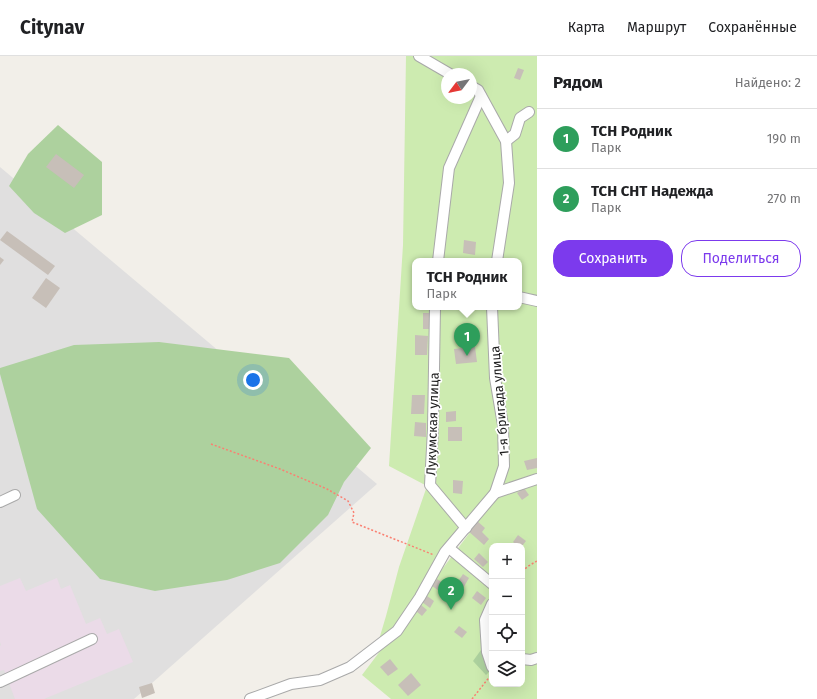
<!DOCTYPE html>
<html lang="ru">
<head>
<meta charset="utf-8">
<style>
	body { margin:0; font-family:"Fira Sans",sans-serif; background:#f6f6f6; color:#202124 }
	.controls { position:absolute; right:12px; bottom:12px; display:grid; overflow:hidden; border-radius:8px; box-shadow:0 4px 16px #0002 }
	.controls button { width:36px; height:36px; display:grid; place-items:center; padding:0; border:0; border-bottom:1px solid #e0e0e0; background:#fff; color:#202124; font:20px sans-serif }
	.compass { position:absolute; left:441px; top:12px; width:36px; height:36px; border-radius:50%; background:#fff; box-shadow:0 4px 16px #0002; rotate:238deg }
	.you { position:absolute; left:253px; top:324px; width:14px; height:14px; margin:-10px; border:3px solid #fff; border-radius:50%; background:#1a73e8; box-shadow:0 0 0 6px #1a73e833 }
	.badge { display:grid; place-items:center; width:26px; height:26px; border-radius:50%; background:#7c3aed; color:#fff; font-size:13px; font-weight:700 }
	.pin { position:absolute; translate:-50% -33px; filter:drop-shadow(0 1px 2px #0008) }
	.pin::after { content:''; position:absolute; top:21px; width:14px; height:12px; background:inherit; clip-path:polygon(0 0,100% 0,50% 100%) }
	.popup { position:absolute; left:412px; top:202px; width:110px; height:52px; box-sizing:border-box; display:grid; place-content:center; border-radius:8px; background:#fff; filter:drop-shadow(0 1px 3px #0005); font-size:13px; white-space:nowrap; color:#757577 }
	.popup b { font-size:15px; color:#202124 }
	.popup::after { content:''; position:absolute; left:50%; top:100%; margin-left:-8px; border:8px solid transparent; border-top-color:#fff }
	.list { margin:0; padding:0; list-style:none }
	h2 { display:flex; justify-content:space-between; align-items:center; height:52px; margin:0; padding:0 16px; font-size:17px }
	h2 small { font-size:13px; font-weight:400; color:#757577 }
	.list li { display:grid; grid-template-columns:26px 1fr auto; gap:12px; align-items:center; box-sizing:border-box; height:60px; padding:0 16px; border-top:1px solid #e0e0e0 }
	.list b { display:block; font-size:15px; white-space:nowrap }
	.list p { margin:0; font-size:13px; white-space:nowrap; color:#757577 }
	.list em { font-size:13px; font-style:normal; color:#757577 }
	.actions { display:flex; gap:8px; padding:12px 16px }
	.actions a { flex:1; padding:9px 0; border:1px solid #7c3aed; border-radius:16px; text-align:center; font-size:14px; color:#7c3aed }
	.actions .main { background:#7c3aed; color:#fff }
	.icon { flex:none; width:22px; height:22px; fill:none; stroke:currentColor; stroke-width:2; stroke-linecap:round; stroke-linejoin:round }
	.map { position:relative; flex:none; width:537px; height:643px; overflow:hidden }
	header { display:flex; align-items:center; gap:24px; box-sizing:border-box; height:56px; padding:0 20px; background:#fff; border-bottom:1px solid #e0e0e0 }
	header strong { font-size:19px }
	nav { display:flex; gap:22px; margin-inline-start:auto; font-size:14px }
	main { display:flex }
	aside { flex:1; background:#fff }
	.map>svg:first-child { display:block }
	.residential { fill:#e0dfdf }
	.industrial { fill:#ebdbe8 }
	.grass { fill:#cdebb0; fill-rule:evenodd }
	.forest { fill:#add19e }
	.building { fill:#c7bfb8 }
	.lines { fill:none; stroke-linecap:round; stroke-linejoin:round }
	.minor-casing { stroke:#a9a9a9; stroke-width:12 }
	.path { stroke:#fa8072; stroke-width:1.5; stroke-dasharray:2 2; stroke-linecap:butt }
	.minor { stroke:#fff; stroke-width:10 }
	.labels { text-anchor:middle; stroke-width:3.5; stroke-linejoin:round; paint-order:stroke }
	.street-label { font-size:13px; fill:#222; stroke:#fff }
</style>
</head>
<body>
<header>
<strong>Citynav</strong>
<nav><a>Карта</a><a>Маршрут</a><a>Сохранённые</a></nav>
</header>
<main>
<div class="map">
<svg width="537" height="643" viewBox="0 0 537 643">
	<rect width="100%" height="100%" fill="#f2efe9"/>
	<!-- residential -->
	<polygon class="residential" points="0,111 377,428 134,643 0,643"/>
	<!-- industrial -->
	<polygon class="industrial" points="20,522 26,535 57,522 61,533 70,529 86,568 100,562 107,578 119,573 133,606 44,643 15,643 4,614 0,615 0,590 1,589 0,586 0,530"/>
	<!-- grass -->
	<g class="grass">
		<path d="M406 0H537V420L501 432 467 474 375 597 386 560 399 511 427 430 389 410 403 189ZM447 18H471V42H447ZM415 205H519V251H415Z"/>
		<path d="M537 425V643H391L362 619 499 438ZM492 490H522V628H492Z"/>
	</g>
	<!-- forest -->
	<g class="forest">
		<polygon points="58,69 102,106 102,159 65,177 34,157 9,130 28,98"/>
		<polygon points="159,286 289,302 371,392 344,426 328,459 280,507 227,524 155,535 100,523 37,453 0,318 0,312 74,289"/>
		<polygon points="492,556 492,613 486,619 473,605 481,594"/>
	</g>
	<!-- building -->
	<g class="building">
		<polygon points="518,12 524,14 520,24 514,22"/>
		<polygon points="56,98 84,119 74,132 46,111"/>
		<polygon points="7,175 55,210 48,219 0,184"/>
		<polygon points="464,184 476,186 475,199 463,197"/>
		<polygon points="0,201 4,204 0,209"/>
		<polygon points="46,222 60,232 46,252 32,242"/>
		<polygon points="423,257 432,257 433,273 423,273"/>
		<polygon points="415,279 428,280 427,299 415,299"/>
		<polygon points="475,291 477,306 456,308 454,293"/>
		<polygon points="412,339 425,339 424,358 411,358"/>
		<polygon points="456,355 456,365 446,366 446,356"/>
		<polygon points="415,366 426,367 426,381 414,380"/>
		<rect x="448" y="371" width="14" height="14"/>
		<polygon points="537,402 537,412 527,414 524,405"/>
		<polygon points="453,424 463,425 462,438 453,437"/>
		<polygon points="524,432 529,439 522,444 517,437"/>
		<polygon points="476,464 485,472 482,476 489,483 484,489 467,474"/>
		<polygon points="518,479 526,485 522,490 518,490 513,486"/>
		<polygon points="479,497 488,506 483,511 474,503"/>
		<polygon points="463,518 469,522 462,534 455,530"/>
		<polygon points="437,523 443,527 438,534 432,530"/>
		<polygon points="477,535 486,542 481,549 472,542"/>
		<polygon points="427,540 434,545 430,552 422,546"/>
		<polygon points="421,549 427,554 422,560 416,555"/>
		<polygon points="459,570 467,576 462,582 454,576"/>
		<polygon points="390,603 398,613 388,620 380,611"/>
		<polygon points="411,617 421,629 408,640 398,629"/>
		<polygon points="152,627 155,637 142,642 139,631"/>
	</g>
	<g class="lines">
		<!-- minor casing -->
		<g class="minor-casing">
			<g id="minor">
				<polyline points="419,0 450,18"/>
				<polyline points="471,30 478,34 506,85 509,127 497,205"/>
				<polyline points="506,85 515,78 520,62 529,56"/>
				<polyline points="438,205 449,112 481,40"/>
				<polyline points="519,241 537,245"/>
				<polyline points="435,251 433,373 430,429 466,472"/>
				<polyline points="495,437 537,423"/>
				<polyline points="0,446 15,439"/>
				<polyline points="449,492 492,528"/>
				<polyline points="492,548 485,564 487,596 492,611"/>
				<polyline points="522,603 531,604 537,602"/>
				<polyline points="0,626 92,583"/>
				<polyline points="250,643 291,628 320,624 350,611 397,575 420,541 445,496 495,437 504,410 503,369 495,322 492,251"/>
			</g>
		</g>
		<!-- path -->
		<g class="path">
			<polyline points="211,388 280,413 327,433 348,445 354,457 352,466 434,499"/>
			<polyline points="522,515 530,509 537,505"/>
			<polyline points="472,643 491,619"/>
		</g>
		<!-- minor -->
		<use href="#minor" class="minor"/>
	</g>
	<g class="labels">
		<!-- street labels -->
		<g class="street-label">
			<text transform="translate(499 345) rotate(-95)" y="5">1-я бригада улица</text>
			<text transform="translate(432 368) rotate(-88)" y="5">Лукумская улица</text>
		</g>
	</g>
</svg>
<div class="controls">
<button>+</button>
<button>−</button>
<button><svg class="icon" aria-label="locate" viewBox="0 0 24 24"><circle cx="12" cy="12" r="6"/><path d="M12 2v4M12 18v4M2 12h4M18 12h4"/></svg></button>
<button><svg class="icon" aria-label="layers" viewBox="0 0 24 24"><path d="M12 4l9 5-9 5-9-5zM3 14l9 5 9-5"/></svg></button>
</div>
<svg class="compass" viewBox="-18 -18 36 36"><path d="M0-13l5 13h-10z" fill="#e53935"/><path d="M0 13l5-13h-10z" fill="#757577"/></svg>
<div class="you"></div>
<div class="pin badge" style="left:467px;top:300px;background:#2e9e5b">1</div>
<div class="popup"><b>ТСН Родник</b>Парк</div>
<div class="pin badge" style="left:451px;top:554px;background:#2e9e5b">2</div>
</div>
<aside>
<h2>Рядом<small>Найдено: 2</small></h2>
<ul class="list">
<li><span class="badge" style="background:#2e9e5b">1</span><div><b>ТСН Родник</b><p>Парк</p></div><em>190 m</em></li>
<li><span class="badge" style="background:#2e9e5b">2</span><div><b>ТСН СНТ Надежда</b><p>Парк</p></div><em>270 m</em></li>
</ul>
<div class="actions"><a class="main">Сохранить</a><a>Поделиться</a></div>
</aside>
</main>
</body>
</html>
